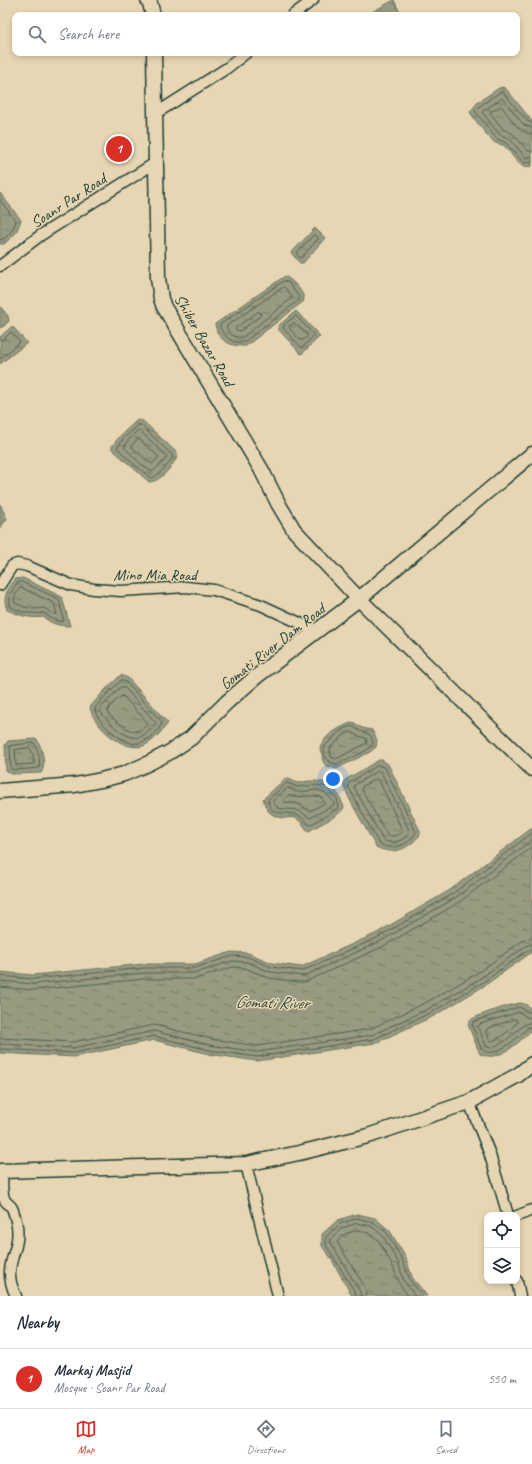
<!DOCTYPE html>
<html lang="en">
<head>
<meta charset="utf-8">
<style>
	body { margin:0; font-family:Caveat,sans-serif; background:#f6f6f7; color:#1f2937 }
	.controls { position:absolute; right:12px; bottom:12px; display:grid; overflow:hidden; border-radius:8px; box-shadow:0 2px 6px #0003 }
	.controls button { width:36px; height:36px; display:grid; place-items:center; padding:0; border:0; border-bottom:1px solid #e0e1e3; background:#fff; color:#1f2937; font:20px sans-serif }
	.you { position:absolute; left:333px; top:779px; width:14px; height:14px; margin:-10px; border:3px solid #fff; border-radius:50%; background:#1a73e8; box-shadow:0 0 0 6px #1a73e833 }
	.badge { display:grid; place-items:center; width:26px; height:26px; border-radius:50%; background:#d93025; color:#fff; font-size:13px; font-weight:700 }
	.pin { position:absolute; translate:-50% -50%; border:2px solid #fff; box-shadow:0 1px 4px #0006 }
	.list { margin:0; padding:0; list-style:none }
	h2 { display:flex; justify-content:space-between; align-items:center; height:52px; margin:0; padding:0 16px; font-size:17px }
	h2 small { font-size:13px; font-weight:400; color:#747a83 }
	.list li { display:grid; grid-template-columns:26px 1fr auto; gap:12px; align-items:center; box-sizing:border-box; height:60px; padding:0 16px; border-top:1px solid #e0e1e3 }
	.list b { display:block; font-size:15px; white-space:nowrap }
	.list p { margin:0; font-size:13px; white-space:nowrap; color:#747a83 }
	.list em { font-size:13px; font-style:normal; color:#747a83 }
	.icon { flex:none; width:22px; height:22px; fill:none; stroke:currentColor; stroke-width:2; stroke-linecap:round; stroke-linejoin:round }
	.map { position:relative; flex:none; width:532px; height:1296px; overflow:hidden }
	.search { position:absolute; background:#fff; box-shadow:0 2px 6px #0003; left:12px; right:12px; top:12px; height:44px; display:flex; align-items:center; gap:10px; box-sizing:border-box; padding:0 14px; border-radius:8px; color:#747a83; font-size:15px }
	.sheet { height:112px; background:#fff }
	nav { display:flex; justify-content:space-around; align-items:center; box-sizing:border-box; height:56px; border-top:1px solid #e0e1e3; background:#fff; font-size:11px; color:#747a83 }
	nav a { display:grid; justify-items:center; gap:2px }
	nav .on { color:#d93025 }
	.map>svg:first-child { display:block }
	.water { fill:url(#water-ripples); stroke:#687562 }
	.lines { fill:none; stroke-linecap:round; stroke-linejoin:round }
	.shore { stroke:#4f6253; stroke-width:1 }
	.street-casing { stroke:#1f3d34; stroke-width:13 }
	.secondary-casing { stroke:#1f3d34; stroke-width:17 }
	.street { stroke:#e7d6b3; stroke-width:10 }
	.secondary { stroke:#e7d6b3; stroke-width:14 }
	.labels { text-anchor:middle; stroke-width:3; stroke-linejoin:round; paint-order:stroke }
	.street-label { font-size:16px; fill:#1f3d34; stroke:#e7d6b3 }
	.water-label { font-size:17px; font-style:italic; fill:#314b40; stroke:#e7d6b3 }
</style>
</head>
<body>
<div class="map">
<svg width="532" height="1296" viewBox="0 0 532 1296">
	<defs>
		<pattern id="water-ripples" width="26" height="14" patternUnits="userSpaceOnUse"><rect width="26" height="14" fill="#989a81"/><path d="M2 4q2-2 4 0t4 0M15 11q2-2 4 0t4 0" fill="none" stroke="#7b7f6a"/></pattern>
	</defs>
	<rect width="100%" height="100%" fill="#e7d6b3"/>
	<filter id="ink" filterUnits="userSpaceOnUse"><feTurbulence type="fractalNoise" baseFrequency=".025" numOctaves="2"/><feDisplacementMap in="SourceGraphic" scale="8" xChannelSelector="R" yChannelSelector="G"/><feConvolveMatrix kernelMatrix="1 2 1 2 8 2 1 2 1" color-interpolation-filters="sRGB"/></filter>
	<g filter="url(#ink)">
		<!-- water -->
		<g class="water">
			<polygon points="394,0 401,15 371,15 370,13"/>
			<path d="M503 87 507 90 532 121V166C516 170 513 152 503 145 500 144 496 144 494 142 488 137 474 119 470 112L478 102 499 88Z"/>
			<polygon points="0,193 21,220 16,233 4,244 0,244"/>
			<polygon points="315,228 325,238 303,263 300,263 291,253"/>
			<path d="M285 276C292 280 305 292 304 301L246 346C230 347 217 340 215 324Z"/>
			<polygon points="0,306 8,316 9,321 4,326 0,328"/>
			<polygon points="296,311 320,336 304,352 301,354 278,329 278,326"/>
			<polygon points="11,327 13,327 27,343 0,364 0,337"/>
			<path d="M137 420 143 421 176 452 178 456C172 466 161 482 149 482L112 449V446L120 436Z"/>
			<polygon points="0,504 7,519 0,528"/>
			<path d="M23 578 62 597 70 626C59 626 52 624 43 617 29 619 19 615 7 610 2 596 7 591 15 579Z"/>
			<path d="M121 675 128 678 168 723C163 730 152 743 143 746 123 752 93 726 90 707L104 691Z"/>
			<path d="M353 722 362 728 372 730 377 740 376 747 370 752 336 769C326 765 323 767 322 755 322 753 320 751 320 749 320 737 344 725 353 722Z"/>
			<path d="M35 739H37C42 749 47 764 41 773L12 774 6 771 5 745 8 741Z"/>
			<path d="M379 760H382L388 764 420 831V835C408 849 394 856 376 847L351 802 343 785 345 780Z"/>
			<path d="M286 778C290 779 294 782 298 783 301 783 306 781 310 781 331 780 337 789 344 807 341 816 317 825 308 832 305 827 300 820 295 818 292 817 288 818 285 818 272 817 266 812 263 799Z"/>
			<polygon points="532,828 532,952 484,986 434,1016 375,1043 257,1061 209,1054 154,1040 74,1057 0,1053 0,972 33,975 144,964 195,964 231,952 248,953 272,963 301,967 375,934 450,890"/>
			<path d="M521 1003 527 1005 532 1010V1030C518 1042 500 1063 480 1054L468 1025 469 1021C474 1016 514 1003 521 1003Z"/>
			<polygon points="357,1214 375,1218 390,1231 406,1258 412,1277 427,1296 352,1296 333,1262 322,1246 322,1234 338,1220"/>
		</g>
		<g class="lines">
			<!-- shore -->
			<g class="shore">
				<polyline points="532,123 527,121 502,91 481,105 475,111 496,138 506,143 522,161 525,163 532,162"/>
				<polyline points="532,128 524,125 502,98 482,112 499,134 510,139 525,157 532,157"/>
				<path d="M532 134C517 133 510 116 501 106L490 112 491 114 503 129 513 134 528 151H532"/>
				<path d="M0 200 16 221C13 229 9 238 0 240"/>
				<polygon points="314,235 318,237 318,239 302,257 300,258 297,255 297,253"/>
				<path d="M284 281 288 282 299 297V300L244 342C231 344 227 338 220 328V325Z"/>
				<path d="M284 287 292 296V298L243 337C234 338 231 335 227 329V326Z"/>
				<polygon points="258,312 261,313 260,316 240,331 236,330 236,328"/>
				<polygon points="296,316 314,335 302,348 283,328 285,324"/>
				<polygon points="294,323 296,324 307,334 307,337 303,340 300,340 290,329 290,327"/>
				<polyline points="0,340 4,339 11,332 20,342 0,359"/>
				<path d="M139 425H141L173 456C170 464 160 474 152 478L138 468 117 448 123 439Z"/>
				<polygon points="137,431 140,431 167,456 166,459 152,472 142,465 124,447 127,442"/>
				<polygon points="138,439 140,440 158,456 158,458 152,464 146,460 132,447 132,445"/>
				<path d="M22 582 59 599 64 621C56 623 50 617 43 613 30 614 23 613 11 607 7 597 12 591 17 583Z"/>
				<path d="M20 588H22L54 603 57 614H54L44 608 34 609 24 607 15 603C12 598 17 593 20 588Z"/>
				<path d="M122 680 126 682 162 722C159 733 143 746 131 743 119 740 94 720 95 708L107 694Z"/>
				<path d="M121 687H124L156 723C154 727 151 729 148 732 146 733 143 736 140 737 126 741 107 721 100 711V709Z"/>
				<path d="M123 696 147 722V725C144 727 140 731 136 731 127 732 112 718 107 712 109 706 117 698 123 696Z"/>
				<path d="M352 726 360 731 369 734C371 737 373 739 373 743 371 751 344 761 336 764 327 762 322 756 325 746L341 730Z"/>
				<polygon points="351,732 358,736 366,738 367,743 336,759 331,757 330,748 344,735"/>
				<path d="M34 743C38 749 41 761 39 768L16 770 11 769 10 746Z"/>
				<polygon points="30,748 33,755 34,764 16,765 15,750"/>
				<path d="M379 765 385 768 416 832C409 846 392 851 379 844L348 786 349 783Z"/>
				<path d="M378 771 381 772 410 832C405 841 392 845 383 840L354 787 355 785Z"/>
				<path d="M376 779 379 780 402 830V832C397 836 392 837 387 835L362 790V787Z"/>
				<path d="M287 783 298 787 317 785 327 787 337 799 339 808 310 825C306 822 302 817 297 815 285 810 270 819 268 800Z"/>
				<path d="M288 788 297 792 316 790 324 792 333 801 334 805 310 818C306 816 301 811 296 810 288 808 276 812 273 801Z"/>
				<path d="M289 795C300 799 310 794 321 797L325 803 310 811 299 804 284 802V800Z"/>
				<polyline points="0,976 33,979 144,968 195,968 232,956 248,957 271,967 302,971 377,938 452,894 532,833"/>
				<polyline points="0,981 33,984 144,973 196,973 232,961 247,962 270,972 304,976 379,942 455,898 532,840"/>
				<polyline points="0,987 33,990 144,979 196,979 233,967 245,968 269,978 299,982 305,982 382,947 458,903 532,847"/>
				<path d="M532 1013 519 1007 478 1020 473 1022 472 1025 481 1048C492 1063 519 1036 528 1028L532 1027"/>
				<polyline points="532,1018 527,1017 519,1012 480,1024 478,1027 486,1046 491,1048 504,1042 525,1024 532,1022"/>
				<polygon points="515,1019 517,1020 517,1023 501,1037 492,1041 490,1040 486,1031 487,1029"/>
				<polyline points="0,1038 73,1042 154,1025 212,1039 257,1046 370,1029 427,1002 476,974 522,941 532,938"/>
				<polyline points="0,1044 73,1048 154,1031 210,1045 257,1052 372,1035 430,1008 479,979 526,946 532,944"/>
				<polyline points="0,1049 74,1053 154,1036 209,1050 257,1057 374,1039 432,1012 482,983 528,950 532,950"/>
				<polyline points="356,1296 355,1292 326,1245 326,1237 340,1224 357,1218 373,1222 387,1233 402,1259 409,1278 422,1296"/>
				<polyline points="361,1296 359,1290 331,1243 331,1238 342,1228 357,1223 371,1226 375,1229 383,1236 398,1262 404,1281 415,1296"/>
				<polyline points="367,1296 365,1287 337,1242 345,1234 358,1230 371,1234 378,1240 392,1264 399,1283 408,1296"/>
			</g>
			<!-- street casing -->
			<g class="street-casing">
				<g id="street">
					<polyline points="293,15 313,0"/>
					<polyline points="155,114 227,68 246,53"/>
					<polyline points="0,266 41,235 155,163"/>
					<polyline points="0,585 12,566 17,564 27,566 71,585 94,589 121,591 186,587 214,590 261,605 317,631"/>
					<polyline points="469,1102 489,1152 508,1215"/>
					<polyline points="246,1164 278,1296"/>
					<path d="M2 1171C3 1179 1 1191 4 1198 5 1203 10 1204 12 1208 14 1212 16 1221 17 1226 21 1254 0 1264 16 1296"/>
					<polyline points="517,1216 532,1210"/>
					<polyline points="517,1281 520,1296"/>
				</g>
			</g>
			<!-- secondary casing -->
			<g class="secondary-casing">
				<g id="secondary">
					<polyline points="148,0 150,3 153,15"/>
					<polyline points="154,53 158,278 161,299 164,307 261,469 279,505 294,530 359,599 532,769"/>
					<polyline points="0,791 75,785 101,780 124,774 147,764 170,752 191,738 227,702 257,676 359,599 532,454"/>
					<polyline points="0,1171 246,1164 299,1153 368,1136 469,1102 518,1075 532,1064"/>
				</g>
			</g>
			<!-- street -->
			<use href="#street" class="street"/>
			<!-- secondary -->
			<use href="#secondary" class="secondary"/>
		</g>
	</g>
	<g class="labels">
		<!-- street labels -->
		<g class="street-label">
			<text transform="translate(68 200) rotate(-33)" y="6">Soanr Par Road</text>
			<text transform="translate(205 340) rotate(60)" y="6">Shiber Bazar Road</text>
			<text x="155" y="580">Mino Mia Road</text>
			<text transform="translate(272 646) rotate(-38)" y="6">Gomati River Dam Road</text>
		</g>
		<!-- water labels -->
		<g class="water-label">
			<text transform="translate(272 1002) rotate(1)" y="6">Gomati River</text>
		</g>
	</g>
</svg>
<div class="controls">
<button><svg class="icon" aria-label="locate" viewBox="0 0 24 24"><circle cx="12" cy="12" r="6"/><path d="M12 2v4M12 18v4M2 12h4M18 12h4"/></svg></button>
<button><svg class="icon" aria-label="layers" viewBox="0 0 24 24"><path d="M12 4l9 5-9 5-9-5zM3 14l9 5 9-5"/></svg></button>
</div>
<div class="you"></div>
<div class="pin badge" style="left:119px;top:149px">1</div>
<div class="search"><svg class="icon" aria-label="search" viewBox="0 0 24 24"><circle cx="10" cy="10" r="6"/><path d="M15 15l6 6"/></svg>Search here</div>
</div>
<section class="sheet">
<h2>Nearby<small></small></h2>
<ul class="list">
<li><span class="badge">1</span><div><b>Markaj Masjid</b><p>Mosque · Soanr Par Road</p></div><em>550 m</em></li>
</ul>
</section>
<nav>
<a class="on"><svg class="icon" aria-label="map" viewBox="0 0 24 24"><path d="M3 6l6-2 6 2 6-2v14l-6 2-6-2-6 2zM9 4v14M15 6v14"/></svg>Map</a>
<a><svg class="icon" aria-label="directions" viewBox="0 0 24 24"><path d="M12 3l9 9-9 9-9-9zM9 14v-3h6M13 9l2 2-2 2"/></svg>Directions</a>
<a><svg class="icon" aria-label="saved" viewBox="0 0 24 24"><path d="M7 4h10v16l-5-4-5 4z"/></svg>Saved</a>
</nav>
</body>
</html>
